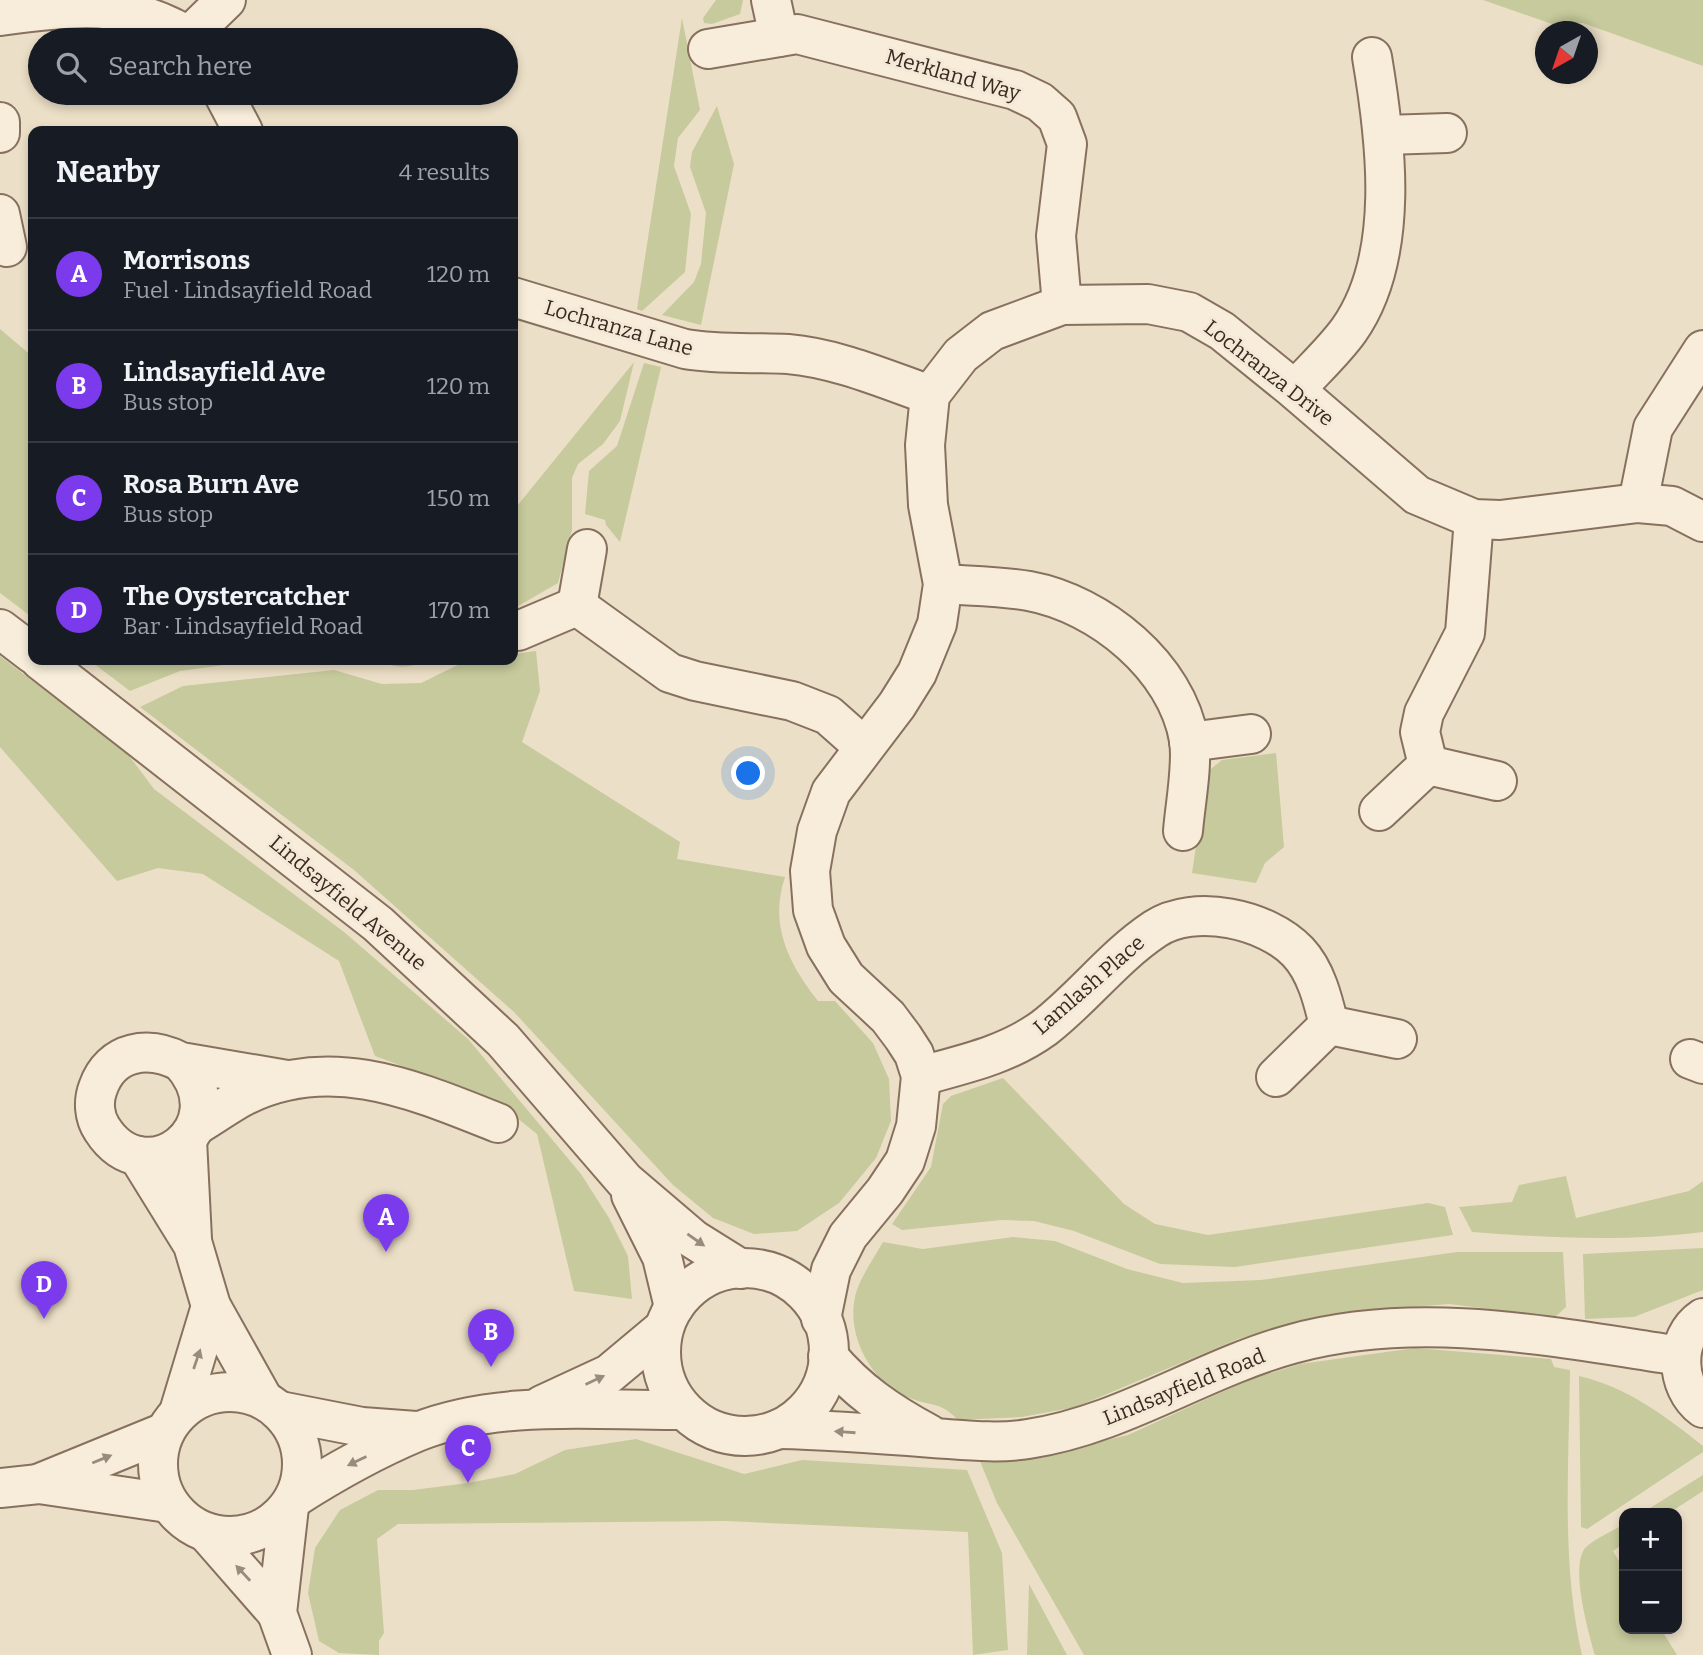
<!DOCTYPE html>
<html lang="en">
<head>
<meta charset="utf-8">
<style>
	body { margin:0; font-family:Bitter,serif; background:#242831; color:#f1f3f6 }
	.controls { position:absolute; right:21px; bottom:21px; display:grid; overflow:hidden; border-radius:14px; box-shadow:0 4px 10px #0003 }
	.controls button { width:63px; height:63px; display:grid; place-items:center; padding:0; border:0; border-bottom:2px solid #363941; background:#171b24; color:#f1f3f6; font:35px sans-serif }
	.compass { position:absolute; left:1535px; top:21px; width:63px; height:63px; border-radius:50%; background:#171b24; box-shadow:0 4px 10px #0003; rotate:220deg }
	.you { position:absolute; left:749px; top:774px; width:24px; height:24px; margin:-18px; border:5px solid #fff; border-radius:50%; background:#1a73e8; box-shadow:0 0 0 10px #1a73e833 }
	.badge { display:grid; place-items:center; width:46px; height:46px; border-radius:50%; background:#7c3aed; color:#fff; font-size:23px; font-weight:700 }
	.pin { position:absolute; translate:-50% -58px; filter:drop-shadow(0 2px 4px #0008) }
	.pin::after { content:''; position:absolute; top:37px; width:24px; height:21px; background:inherit; clip-path:polygon(0 0,100% 0,50% 100%) }
	.list { margin:0; padding:0; list-style:none }
	h2 { display:flex; justify-content:space-between; align-items:center; height:91px; margin:0; padding:0 28px; font-size:30px }
	h2 small { font-size:23px; font-weight:400; color:#9ea1a6 }
	.list li { display:grid; grid-template-columns:46px 1fr auto; gap:21px; align-items:center; box-sizing:border-box; height:112px; padding:0 28px; border-top:2px solid #363941 }
	.list b { display:block; font-size:26px; white-space:nowrap }
	.list p { margin:0; font-size:23px; white-space:nowrap; color:#9ea1a6 }
	.list em { font-size:23px; font-style:normal; color:#9ea1a6 }
	.icon { flex:none; width:38px; height:38px; fill:none; stroke:currentColor; stroke-width:2; stroke-linecap:round; stroke-linejoin:round }
	.map { position:relative; flex:none; width:1703px; height:1655px; overflow:hidden }
	.search { position:absolute; background:#171b24; box-shadow:0 4px 10px #0003; left:28px; top:28px; width:490px; height:77px; display:flex; align-items:center; gap:18px; box-sizing:border-box; padding:0 24px; border-radius:38px; color:#9ea1a6; font-size:26px }
	.panel { position:absolute; background:#171b24; box-shadow:0 4px 10px #0003; left:28px; top:126px; width:490px; height:539px; border-radius:14px }
	.map>svg:first-child { display:block }
	.green { fill:#c7ca9c }
	.lines { fill:none; stroke-linecap:round; stroke-linejoin:round }
	.minor-casing { stroke:#87715e; stroke-width:42 }
	.minor { stroke:#f7edda; stroke-width:38 }
	.oneway { fill:#988c7d }
	.labels { text-anchor:middle; stroke-width:6; stroke-linejoin:round; paint-order:stroke }
	.street-label { font-size:21px; fill:#382a20; stroke:#f4e9d7 }
</style>
</head>
<body>
<div class="map">
<svg width="1703" height="1655" viewBox="0 0 1703 1655">
	<rect width="100%" height="100%" fill="#ecdfc7"/>
	<!-- green -->
	<g class="green">
		<polygon points="716,0 743,0 740,14 712,24 704,23 703,18"/>
		<polygon points="1483,0 1703,0 1703,66 1583,23 1558,26"/>
		<polygon points="682,18 700,110 678,138 674,166 691,214 685,272 642,311 637,309"/>
		<polygon points="717,106 734,164 701,325 662,315 694,282 701,264 706,213 690,167 692,152"/>
		<polygon points="0,329 33,357 33,618 0,593"/>
		<polygon points="634,362 620,421 603,444 578,464 572,478 572,530 558,583 513,609 513,511"/>
		<polygon points="644,363 661,367 620,542 606,525 605,520 585,514 589,471 617,446"/>
		<path d="M536 651 540 691 522 742 680 842 677 859 785 877C769 924 788 963 818 1001H835L873 1043 889 1079 891 1121 876 1158 839 1203 797 1231 754 1234 713 1218 673 1185 514 1012 354 870 140 707 183 686 334 670 382 684 421 683 468 660H513V654Z"/>
		<polygon points="0,656 127,753 154,789 344,932 468,1039 581,1174 609,1218 628,1256 632,1299 574,1291 537,1134 496,1101 375,1056 339,961 203,874 158,868 117,881 0,747"/>
		<polygon points="89,660 262,660 180,671 130,691"/>
		<path d="M368 660H428C401 672 395 665 368 660Z"/>
		<polygon points="1276,753 1284,847 1265,863 1256,883 1192,873 1207,772 1222,760"/>
		<polygon points="1003,1078 1124,1204 1155,1224 1208,1235 1428,1203 1445,1207 1453,1235 1235,1267 1160,1264 1074,1231 1034,1221 1002,1220 902,1230 892,1224 931,1167 943,1104 951,1096"/>
		<path d="M1566 1176 1576 1218 1689 1191 1703 1181V1232C1625 1242 1550 1238 1472 1232L1459 1207 1512 1202 1519 1185Z"/>
		<path d="M1013 1237 1055 1241 1127 1269 1183 1283 1261 1280 1457 1252H1563L1566 1307 1555 1317 1449 1304 1330 1314 1238 1339 1076 1407 1022 1417 958 1420C940 1401 932 1407 910 1398 870 1384 843 1330 857 1290 863 1273 874 1258 883 1242L923 1249Z"/>
		<polygon points="1703,1248 1703,1290 1634,1317 1585,1319 1583,1254"/>
		<path d="M1415 1348 1551 1359 1554 1367 1570 1370C1569 1465 1561 1562 1582 1655H1084L997 1503 980 1461 1046 1454 1128 1435 1248 1380 1300 1364Z"/>
		<path d="M1579 1376C1627 1387 1665 1416 1703 1446V1452L1587 1529 1581 1527Z"/>
		<polygon points="636,1439 744,1474 802,1460 967,1470 1002,1553 1008,1650 973,1655 968,1532 726,1521 398,1524 377,1539 384,1633 379,1641 379,1655 339,1653 319,1641 308,1593 315,1548 340,1510 378,1490 413,1490 468,1483 515,1474 565,1450"/>
		<polygon points="1703,1475 1703,1491 1669,1513 1642,1513"/>
		<path d="M1624 1524V1543L1613 1551 1624 1570V1629H1661L1677 1655H1595C1589 1634 1569 1565 1586 1547 1596 1538 1613 1531 1624 1524Z"/>
		<polygon points="1029,1584 1067,1655 1027,1655"/>
	</g>
	<g class="lines">
		<!-- minor casing -->
		<g class="minor-casing">
			<g id="minor">
				<polyline points="771,0 779,37"/>
				<path d="M0 16C59 8 115 0 169 26 177 30 186 33 192 40"/>
				<polyline points="189,36 226,0"/>
				<polyline points="708,49 797,34 1015,90 1040,102 1057,117 1067,144 1056,236 1062,305"/>
				<polyline points="223,93 243,131"/>
				<polyline points="0,122 0,133"/>
				<polyline points="1385,135 1447,133"/>
				<polyline points="0,214 7,247"/>
				<path d="M513 297 685 349C719 355 753 352 788 354 836 358 885 379 930 395"/>
				<path d="M1295 390C1313 370 1334 351 1349 330 1401 256 1386 140 1372 57"/>
				<polyline points="1638,503 1653,428 1703,350"/>
				<path d="M943 584C971 586 1001 586 1029 591 1100 604 1177 667 1189 740 1193 765 1185 805 1183 831"/>
				<polyline points="577,606 587,549"/>
				<polyline points="0,629 33,654"/>
				<polyline points="518,631 577,606 670,673 695,681 792,701 828,715 863,746"/>
				<polyline points="40,660 378,924 503,1040 625,1181 693,1239 741,1269"/>
				<polyline points="1189,742 1251,734"/>
				<polyline points="1428,765 1497,781"/>
				<polyline points="1379,811 1428,765 1420,732 1424,713 1465,633 1474,519"/>
				<polyline points="1329,1025 1397,1039"/>
				<polyline points="1690,1059 1703,1064"/>
				<path d="M181 1062C240 1127 145 1197 102 1129 94 1117 93 1101 98 1088 111 1050 149 1045 181 1062L287 1080"/>
				<path d="M921 1076C964 1064 1007 1055 1044 1028 1083 998 1113 957 1155 929 1194 903 1267 919 1298 952 1316 971 1323 1000 1329 1025L1276 1077"/>
				<path d="M197 1125C212 1116 226 1106 242 1097 329 1052 415 1090 498 1123"/>
				<polyline points="187,1140 192,1239"/>
				<polyline points="138,1156 193,1245 211,1306 263,1399"/>
				<polyline points="631,1195 662,1257 674,1307"/>
				<circle cx="745" cy="1352" r="84"/>
				<path d="M1703 1318C1673 1338 1675 1387 1703 1408"/>
				<polyline points="821,1319 831,1270 848,1236 885,1191 905,1161 916,1126 921,1076 914,1054 903,1037 888,1017 846,978 826,946 813,910 810,871 817,831 831,792 897,705 917,673 937,624 943,584 928,505 925,445 930,395 961,355 992,331 1062,305 1148,304 1189,312 1222,331 1295,390 1417,495 1474,519 1500,520 1638,503 1672,506 1703,522"/>
				<path d="M828 1356C857 1391 890 1413 929 1434"/>
				<circle cx="230" cy="1464" r="72"/>
				<polyline points="542,1405 609,1374 664,1328"/>
				<polyline points="280,1411 362,1427 416,1431"/>
				<polyline points="179,1412 211,1306"/>
				<path d="M779 1429C831 1430 882 1434 933 1438 964 1440 997 1444 1028 1439 1122 1425 1201 1369 1292 1344 1419 1309 1553 1337 1681 1356"/>
				<polyline points="40,1483 165,1432"/>
				<polyline points="0,1488 39,1484 168,1503"/>
				<path d="M294 1498C333 1473 374 1450 417 1432 500 1399 596 1411 683 1410"/>
				<polyline points="289,1507 277,1613 292,1655"/>
				<polyline points="207,1533 277,1613"/>
			</g>
		</g>
		<!-- minor -->
		<use href="#minor" class="minor"/>
	</g>
	<!-- one-way arrows -->
	<defs><path id="oneway-solid" d="M-6-.8H1V-3.2L6.5 0L1 3.2V.8H-6Z" transform="scale(1.75)"/></defs>
	<g class="oneway">
		<use href="#oneway-solid" transform="translate(696 1240) rotate(35)"/>
		<use href="#oneway-solid" transform="translate(197 1359) rotate(-71)"/>
		<use href="#oneway-solid" transform="translate(595 1380) rotate(-25)"/>
		<use href="#oneway-solid" transform="translate(845 1432) rotate(-176)"/>
		<use href="#oneway-solid" transform="translate(102 1459) rotate(-22)"/>
		<use href="#oneway-solid" transform="translate(357 1461) rotate(154)"/>
		<use href="#oneway-solid" transform="translate(243 1573) rotate(-133)"/>
	</g>
	<g class="labels">
		<!-- street labels -->
		<g class="street-label">
			<text transform="translate(953 75) rotate(16)" y="7">Merkland Way</text>
			<text transform="translate(619 328) rotate(16)" y="7">Lochranza Lane</text>
			<text transform="translate(1269 373) rotate(38)" y="7">Lochranza Drive</text>
			<text transform="translate(348 903) rotate(40)" y="7">Lindsayfield Avenue</text>
			<text transform="translate(1089 985) rotate(-41)" y="7">Lamlash Place</text>
			<text transform="translate(1184 1387) rotate(-22)" y="7">Lindsayfield Road</text>
		</g>
	</g>
</svg>
<div class="controls">
<button>+</button>
<button>−</button>
</div>
<svg class="compass" viewBox="-18 -18 36 36"><path d="M0-13l5 13h-10z" fill="#e53935"/><path d="M0 13l5-13h-10z" fill="#9ea1a6"/></svg>
<div class="you"></div>
<div class="pin badge" style="left:386px;top:1252px">A</div>
<div class="pin badge" style="left:491px;top:1367px">B</div>
<div class="pin badge" style="left:468px;top:1483px">C</div>
<div class="pin badge" style="left:44px;top:1319px">D</div>
<div class="search"><svg class="icon" aria-label="search" viewBox="0 0 24 24"><circle cx="10" cy="10" r="6"/><path d="M15 15l6 6"/></svg>Search here</div>
<section class="panel">
<h2>Nearby<small>4 results</small></h2>
<ul class="list">
<li><span class="badge">A</span><div><b>Morrisons</b><p>Fuel · Lindsayfield Road</p></div><em>120 m</em></li>
<li><span class="badge">B</span><div><b>Lindsayfield Ave</b><p>Bus stop</p></div><em>120 m</em></li>
<li><span class="badge">C</span><div><b>Rosa Burn Ave</b><p>Bus stop</p></div><em>150 m</em></li>
<li><span class="badge">D</span><div><b>The Oystercatcher</b><p>Bar · Lindsayfield Road</p></div><em>170 m</em></li>
</ul>
</section>
</div>
</body>
</html>
